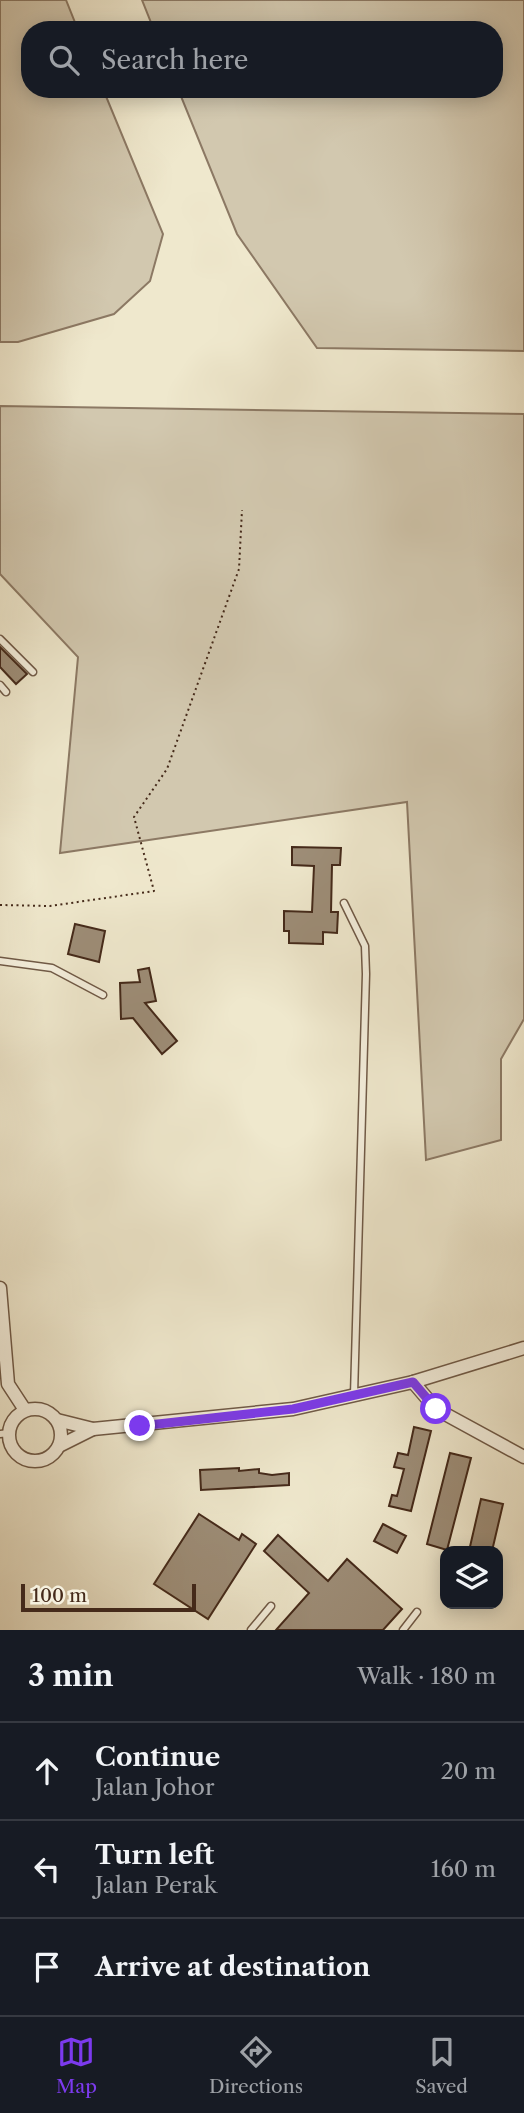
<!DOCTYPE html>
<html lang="en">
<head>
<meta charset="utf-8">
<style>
	body { margin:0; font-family:"Libre Caslon Text",serif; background:#242831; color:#f1f3f6 }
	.controls { position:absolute; right:21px; bottom:21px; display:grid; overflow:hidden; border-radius:14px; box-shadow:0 4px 18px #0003 }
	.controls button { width:63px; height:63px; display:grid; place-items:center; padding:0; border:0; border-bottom:2px solid #363941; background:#171b24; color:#f1f3f6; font:35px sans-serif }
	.scale { position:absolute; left:21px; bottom:18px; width:175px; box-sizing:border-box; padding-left:7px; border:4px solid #452a1a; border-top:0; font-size:19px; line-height:24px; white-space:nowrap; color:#452a1a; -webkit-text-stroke:5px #f5f0de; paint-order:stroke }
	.stop { position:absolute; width:21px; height:21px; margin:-16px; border:5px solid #7c3aed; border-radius:50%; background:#fff }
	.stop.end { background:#7c3aed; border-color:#fff; box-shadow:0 2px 7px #0008 }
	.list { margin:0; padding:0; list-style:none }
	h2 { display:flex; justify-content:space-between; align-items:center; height:91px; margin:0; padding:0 28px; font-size:30px }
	h2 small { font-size:23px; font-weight:400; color:#9ea1a6 }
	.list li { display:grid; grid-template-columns:46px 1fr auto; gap:21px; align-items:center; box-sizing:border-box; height:98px; padding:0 28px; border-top:2px solid #363941 }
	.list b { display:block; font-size:26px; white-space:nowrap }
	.list p { margin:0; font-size:23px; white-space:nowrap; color:#9ea1a6 }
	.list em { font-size:23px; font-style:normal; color:#9ea1a6 }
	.icon { flex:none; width:38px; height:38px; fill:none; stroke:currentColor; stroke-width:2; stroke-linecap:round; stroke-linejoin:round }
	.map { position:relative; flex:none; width:524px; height:1630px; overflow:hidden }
	.search { position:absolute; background:#171b24; box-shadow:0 4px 18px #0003; left:21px; right:21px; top:21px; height:77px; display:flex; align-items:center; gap:18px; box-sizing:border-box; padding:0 24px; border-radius:28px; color:#9ea1a6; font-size:26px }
	.sheet { height:385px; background:#171b24 }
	nav { display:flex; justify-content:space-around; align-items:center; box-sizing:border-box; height:98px; border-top:2px solid #363941; background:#171b24; font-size:19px; color:#9ea1a6 }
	nav a { display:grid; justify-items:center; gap:4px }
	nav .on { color:#7c3aed }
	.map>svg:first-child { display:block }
	.green { fill:#d2c8af; stroke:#8c7964; stroke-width:2 }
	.building { fill:#9d8d77; stroke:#452a1a; stroke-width:2 }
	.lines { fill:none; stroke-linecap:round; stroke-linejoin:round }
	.service-casing { stroke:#705a47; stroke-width:9 }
	.minor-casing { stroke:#705a47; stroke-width:15 }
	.path { stroke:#452a1a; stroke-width:2; stroke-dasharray:2 3.5; stroke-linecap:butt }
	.service { stroke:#f5f0de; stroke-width:6 }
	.minor { stroke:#f5f0de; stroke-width:12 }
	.route { stroke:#7c3aed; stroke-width:9 }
</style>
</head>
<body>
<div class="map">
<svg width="524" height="1630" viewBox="0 0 524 1630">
	<rect width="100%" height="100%" fill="#efe8cd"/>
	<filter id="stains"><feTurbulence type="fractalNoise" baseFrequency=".00286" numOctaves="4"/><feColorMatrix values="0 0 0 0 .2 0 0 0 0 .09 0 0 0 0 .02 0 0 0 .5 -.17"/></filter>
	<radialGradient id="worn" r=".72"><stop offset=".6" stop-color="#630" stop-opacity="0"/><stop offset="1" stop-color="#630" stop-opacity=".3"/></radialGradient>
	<!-- green -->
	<g class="green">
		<polygon points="0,0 66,0 78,30 30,30 30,89 103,89 163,234 150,281 114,314 18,342 0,342"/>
		<polygon points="142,0 524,0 524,351 317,348 237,234 178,89 494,89 494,30 154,30"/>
		<polygon points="0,406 524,414 524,1019 501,1059 501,1140 426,1160 407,802 60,853 78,657 0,574"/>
	</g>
	<!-- building -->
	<g class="building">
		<polygon points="0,647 27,674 16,684 0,667"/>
		<polygon points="292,847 341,848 340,865 332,865 331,912 338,912 337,933 323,932 323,944 289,943 289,931 284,931 284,911 312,912 314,866 292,865"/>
		<polygon points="75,924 105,931 99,962 68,954"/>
		<polygon points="149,968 156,1001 145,1003 177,1041 162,1054 133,1018 121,1019 120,983 140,982 138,970"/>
		<polygon points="414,1427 431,1431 411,1511 389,1506 392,1495 397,1496 404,1469 394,1467 398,1453 408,1455"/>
		<polygon points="450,1453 471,1458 447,1550 427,1544"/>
		<polygon points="239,1468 239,1471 259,1469 259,1473 272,1475 289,1473 289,1485 201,1490 200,1470"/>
		<polygon points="481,1499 503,1504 492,1551 469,1551"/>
		<polygon points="199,1514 239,1540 242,1534 256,1544 208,1619 154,1584"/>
		<polygon points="383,1524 406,1536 397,1553 374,1541"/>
		<polygon points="278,1535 328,1581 347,1559 402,1609 383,1630 276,1630 309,1593 264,1551"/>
	</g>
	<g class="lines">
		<!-- service casing -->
		<g class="service-casing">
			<g id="service">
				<polyline points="0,639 33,672"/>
				<polyline points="0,685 6,692"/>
				<polyline points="344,903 365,946 366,974 354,1395"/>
				<polyline points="0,961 52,968 103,995"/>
				<polyline points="0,1434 9,1433"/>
				<polyline points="251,1630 271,1606"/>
				<polyline points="403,1630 417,1612"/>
			</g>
		</g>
		<!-- minor casing -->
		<g class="minor-casing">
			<g id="minor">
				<polyline points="0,1288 8,1384 25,1410"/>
				<polyline points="413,1382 436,1409 524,1457"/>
				<circle cx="35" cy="1435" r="26"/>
				<polyline points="57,1420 93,1429 293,1409 413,1382 524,1348"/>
				<polyline points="59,1446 93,1429"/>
			</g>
		</g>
		<!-- path -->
		<polyline class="path" points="0,905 50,906 154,891 134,817 167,769 239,569 242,510"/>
		<!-- service -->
		<use href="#service" class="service"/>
		<!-- minor -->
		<use href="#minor" class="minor"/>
	</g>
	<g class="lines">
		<!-- route -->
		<polyline class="route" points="140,1426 293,1409 413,1382 436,1409"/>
	</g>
	<rect width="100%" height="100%" filter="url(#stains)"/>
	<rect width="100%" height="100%" fill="url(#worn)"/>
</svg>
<div class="controls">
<button><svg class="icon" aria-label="layers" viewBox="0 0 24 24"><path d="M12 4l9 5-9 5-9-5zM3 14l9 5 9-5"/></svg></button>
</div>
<div class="scale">100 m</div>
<div class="stop" style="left:436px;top:1409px"></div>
<div class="stop end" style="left:140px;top:1426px"></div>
<div class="search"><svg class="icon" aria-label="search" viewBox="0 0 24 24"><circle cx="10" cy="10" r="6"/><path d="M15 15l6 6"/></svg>Search here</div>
</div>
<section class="sheet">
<h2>3 min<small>Walk · 180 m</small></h2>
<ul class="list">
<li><svg class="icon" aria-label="ahead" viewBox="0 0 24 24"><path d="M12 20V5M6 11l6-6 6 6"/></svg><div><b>Continue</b><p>Jalan Johor</p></div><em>20 m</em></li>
<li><svg class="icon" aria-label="left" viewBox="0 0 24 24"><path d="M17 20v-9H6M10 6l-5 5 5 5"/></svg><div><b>Turn left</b><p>Jalan Perak</p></div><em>160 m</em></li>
<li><svg class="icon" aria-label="arrive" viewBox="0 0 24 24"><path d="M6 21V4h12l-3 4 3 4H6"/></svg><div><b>Arrive at destination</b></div></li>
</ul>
</section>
<nav>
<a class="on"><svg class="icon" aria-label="map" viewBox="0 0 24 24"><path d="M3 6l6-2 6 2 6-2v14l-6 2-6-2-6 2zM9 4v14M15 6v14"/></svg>Map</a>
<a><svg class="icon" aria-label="directions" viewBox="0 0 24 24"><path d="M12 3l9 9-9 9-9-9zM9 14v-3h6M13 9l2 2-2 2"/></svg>Directions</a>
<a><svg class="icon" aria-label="saved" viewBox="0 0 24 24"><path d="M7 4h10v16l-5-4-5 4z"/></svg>Saved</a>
</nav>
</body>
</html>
